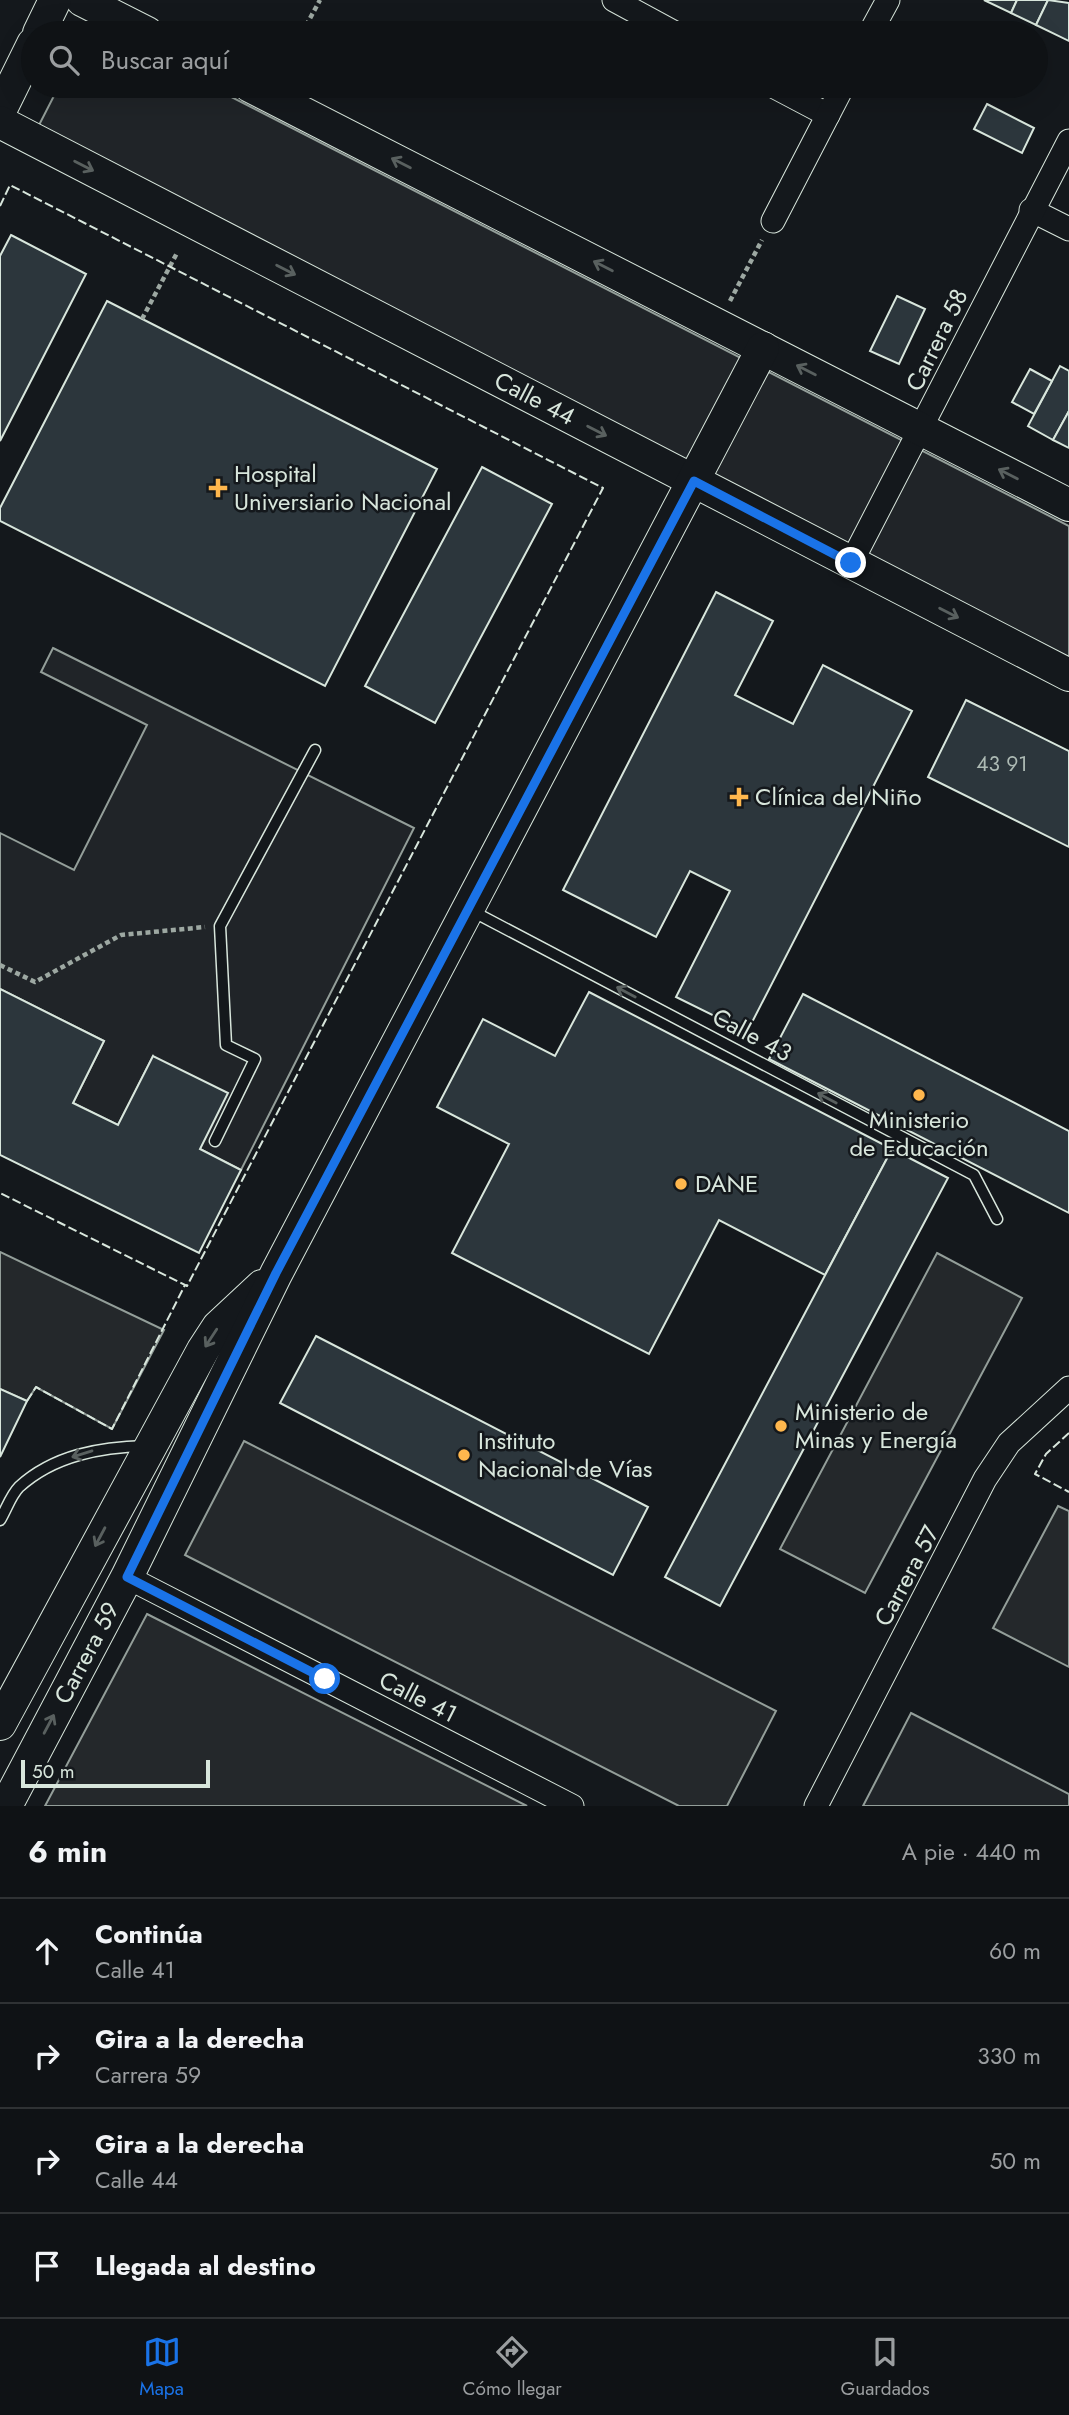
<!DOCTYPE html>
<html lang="es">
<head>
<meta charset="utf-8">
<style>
	body { margin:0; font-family:Jost,sans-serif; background:#1d2022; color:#f1f3f6 }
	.scale { position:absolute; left:21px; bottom:18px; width:189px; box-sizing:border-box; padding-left:7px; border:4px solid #d8e6dc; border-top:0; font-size:19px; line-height:24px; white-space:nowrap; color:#d8e6dc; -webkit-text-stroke:5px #14181c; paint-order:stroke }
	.stop { position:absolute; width:21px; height:21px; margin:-16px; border:5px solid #1a73e8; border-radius:50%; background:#fff }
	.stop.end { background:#1a73e8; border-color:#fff; box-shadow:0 2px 7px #0008 }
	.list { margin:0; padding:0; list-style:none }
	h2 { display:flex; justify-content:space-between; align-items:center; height:91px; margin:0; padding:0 28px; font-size:30px }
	h2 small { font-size:23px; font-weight:400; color:#9b9ea0 }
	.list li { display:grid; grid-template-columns:46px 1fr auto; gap:21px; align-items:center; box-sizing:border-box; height:105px; padding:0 28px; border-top:2px solid #2f3234 }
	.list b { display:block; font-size:26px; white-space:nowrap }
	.list p { margin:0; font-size:23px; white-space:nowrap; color:#9b9ea0 }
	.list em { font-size:23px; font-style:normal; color:#9b9ea0 }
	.icon { flex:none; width:38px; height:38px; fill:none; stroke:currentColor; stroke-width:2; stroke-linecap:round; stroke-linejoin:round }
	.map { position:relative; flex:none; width:1069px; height:1806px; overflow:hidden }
	.search { position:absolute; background:#0f1215; box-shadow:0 7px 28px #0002; left:21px; right:21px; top:21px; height:77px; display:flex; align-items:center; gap:18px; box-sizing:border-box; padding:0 24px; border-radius:38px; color:#9b9ea0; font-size:26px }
	.sheet { height:511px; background:#0f1215 }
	nav { display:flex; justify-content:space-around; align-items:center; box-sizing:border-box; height:98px; border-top:2px solid #2f3234; background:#0f1215; font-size:19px; color:#9b9ea0 }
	nav a { display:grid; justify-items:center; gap:4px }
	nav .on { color:#1a73e8 }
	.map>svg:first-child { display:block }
	.green { fill:#202428; stroke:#939e99; stroke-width:2 }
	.parking { fill:#24282b; stroke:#939e99; stroke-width:2 }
	.building { fill:#2c363c; stroke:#d8e6dc; stroke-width:2 }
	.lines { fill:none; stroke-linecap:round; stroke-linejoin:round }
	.lane-casing { stroke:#d8e6dc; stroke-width:13 }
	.street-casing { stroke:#d8e6dc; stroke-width:25 }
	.secondary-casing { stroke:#d8e6dc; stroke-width:34 }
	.path { stroke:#9da8a2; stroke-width:4.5; stroke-dasharray:5 3.5; stroke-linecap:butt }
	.lane { stroke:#14181c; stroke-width:10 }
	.street { stroke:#14181c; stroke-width:23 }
	.secondary { stroke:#14181c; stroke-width:32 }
	.fence { stroke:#d8e6dc; stroke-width:2; stroke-dasharray:9 3.5; stroke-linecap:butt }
	.oneway { stroke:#59605f }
	.route { stroke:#1a73e8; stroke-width:9 }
	.poi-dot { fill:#ffb74d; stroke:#14181c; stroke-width:2.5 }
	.labels { text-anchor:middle; stroke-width:5; stroke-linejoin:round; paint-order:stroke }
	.number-label { font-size:21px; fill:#adbab4 }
	.street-label { font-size:24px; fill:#d8e6dc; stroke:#14181c }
	.poi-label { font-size:24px; fill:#d8e6dc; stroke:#14181c; text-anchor:start }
</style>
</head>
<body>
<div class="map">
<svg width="1069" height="1806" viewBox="0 0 1069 1806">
	<rect width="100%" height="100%" fill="#14181c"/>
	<!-- green -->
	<g class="green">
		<polygon points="59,86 210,86 1069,526 1069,659 39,125"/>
		<polygon points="53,648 414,828 241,1170 200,1149 153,1056 118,1125 73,1103 104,1041 0,989 0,833 74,870 147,725 41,672"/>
		<polygon points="911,1713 1069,1794 1069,1806 863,1806"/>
	</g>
	<!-- parking -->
	<g class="parking">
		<polygon points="0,1252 164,1330 112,1429 36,1387 27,1401 0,1389"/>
		<polygon points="937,1253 1022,1298 865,1593 780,1549"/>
		<polygon points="244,1441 776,1711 727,1806 679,1806 185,1555"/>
		<polygon points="1058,1506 1069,1511 1069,1667 993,1628"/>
		<polygon points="147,1614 527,1806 45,1806"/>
	</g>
	<!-- building -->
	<g class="building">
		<polygon points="984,0 1017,0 1011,13"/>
		<polygon points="1017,0 1048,0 1036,25 1011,13"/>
		<polygon points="1048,0 1069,3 1069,41 1036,25"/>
		<polygon points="987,104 1034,128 1022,153 974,129"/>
		<polygon points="11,235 86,274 0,441 0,256"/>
		<polygon points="897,296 925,309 899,364 870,351"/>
		<polygon points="107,301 437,469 325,686 0,521 0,508"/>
		<polygon points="1060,366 1069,371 1069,411 1053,440 1028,426"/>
		<polygon points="1030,369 1052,381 1034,414 1012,402"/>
		<polygon points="1069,411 1069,448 1053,440"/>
		<polygon points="482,467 552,504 435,723 365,686"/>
		<polygon points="716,592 773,621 735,695 793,724 823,665 912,711 747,1032 676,997 730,891 690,871 656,937 563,890"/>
		<polygon points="966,700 1069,751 1069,847 928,777"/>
		<polygon points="0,989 104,1041 73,1103 118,1125 153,1056 228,1093 200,1149 241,1170 199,1253 0,1155"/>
		<polygon points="589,992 892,1149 825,1275 719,1220 649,1354 452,1253 509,1144 437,1107 483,1019 555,1056"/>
		<polygon points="803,994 1069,1131 1069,1213 769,1059"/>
		<polygon points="892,1149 948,1178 720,1606 665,1577"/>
		<polygon points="316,1336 648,1507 613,1575 280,1403"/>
		<polygon points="0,1389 27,1401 0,1457"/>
	</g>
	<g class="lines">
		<!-- lane casing -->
		<g class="lane-casing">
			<g id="lane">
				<polyline points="472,911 974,1175 997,1219"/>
				<polyline points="215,1141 255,1059 226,1045 220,926 315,750"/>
				<path d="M0 1520C6 1510 11 1495 19 1487 54 1455 101 1447 146 1446"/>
			</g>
		</g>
		<!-- street casing -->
		<g class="street-casing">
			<g id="street">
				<polyline points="614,0 675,33"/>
				<polyline points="870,33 888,0"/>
				<polyline points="773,86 828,115"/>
				<polyline points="1031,210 1069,229"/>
				<polyline points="773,221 843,86"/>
				<polyline points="851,563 1069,141"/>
				<polyline points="127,1577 572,1806"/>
				<polyline points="816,1806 985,1479 1009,1443 1069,1388"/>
			</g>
		</g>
		<!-- secondary casing -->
		<g class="secondary-casing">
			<g id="secondary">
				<polyline points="82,0 147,33"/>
				<polyline points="39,33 55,0"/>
				<polyline points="250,86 1069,505"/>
				<polyline points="0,111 33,44"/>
				<path id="s1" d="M0 122 1069 675"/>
				<polyline points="0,1724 203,1350 218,1327 262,1286"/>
				<path id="s2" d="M6 1806 127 1577 276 1274 763 348"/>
			</g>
		</g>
		<!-- path -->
		<g class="path">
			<polyline points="302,33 320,0"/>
			<polyline points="730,301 762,240"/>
			<polyline points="142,319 177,253"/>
			<polyline points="0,965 35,982 121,935 205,927"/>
		</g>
		<!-- lane -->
		<use href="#lane" class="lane"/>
		<!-- street -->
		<use href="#street" class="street"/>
		<!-- secondary -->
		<use href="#secondary" class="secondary"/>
		<!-- fence -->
		<g class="fence">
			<polyline points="0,206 10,185 603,488 187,1286 0,1193"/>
			<polyline points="27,1401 36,1387 112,1429 185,1285"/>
			<polyline points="1069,1433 1046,1454 1035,1474 1069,1492"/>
		</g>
	</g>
	<!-- one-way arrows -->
	<defs><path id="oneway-shaft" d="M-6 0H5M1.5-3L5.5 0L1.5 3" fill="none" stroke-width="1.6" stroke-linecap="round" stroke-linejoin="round" transform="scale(1.75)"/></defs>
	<g class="oneway">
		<use href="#oneway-shaft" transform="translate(401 163) rotate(-153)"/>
		<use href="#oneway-shaft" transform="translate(84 166) rotate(27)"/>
		<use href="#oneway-shaft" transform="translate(603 266) rotate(-153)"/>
		<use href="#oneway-shaft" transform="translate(286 270) rotate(27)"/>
		<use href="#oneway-shaft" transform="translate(806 370) rotate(-153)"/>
		<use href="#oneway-shaft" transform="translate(597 431) rotate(27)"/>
		<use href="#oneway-shaft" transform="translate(1008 474) rotate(-153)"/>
		<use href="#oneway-shaft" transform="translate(949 613) rotate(27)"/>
		<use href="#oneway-shaft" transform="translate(626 992) rotate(-152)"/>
		<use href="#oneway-shaft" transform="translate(827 1098) rotate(-152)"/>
		<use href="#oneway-shaft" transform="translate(211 1338) rotate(123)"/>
		<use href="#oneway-shaft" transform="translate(82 1454) rotate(163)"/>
		<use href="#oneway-shaft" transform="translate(100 1537) rotate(118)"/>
		<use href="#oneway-shaft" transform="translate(49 1724) rotate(-62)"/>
	</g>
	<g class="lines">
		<!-- route -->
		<polyline class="route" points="325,1679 127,1577 276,1273 694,481 851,563"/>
	</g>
	<!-- markers -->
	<g class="poi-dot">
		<path d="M214.5 477.5h7v7h7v7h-7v7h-7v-7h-7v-7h7z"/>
		<path d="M735.5 786.5h7v7h7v7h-7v7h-7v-7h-7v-7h7z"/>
		<circle cx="919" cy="1095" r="7"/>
		<circle cx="681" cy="1184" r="7"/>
		<circle cx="781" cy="1426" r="7"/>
		<circle cx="464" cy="1455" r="7"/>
	</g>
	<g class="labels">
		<!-- number labels -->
		<g class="number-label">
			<text x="1002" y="771">43 91</text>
		</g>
		<!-- street labels -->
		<g class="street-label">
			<text transform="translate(937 340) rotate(-64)" y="8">Carrera 58</text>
			<text dy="8" stroke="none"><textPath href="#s1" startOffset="602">Calle 44</textPath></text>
			<text transform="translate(752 1035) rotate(28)" y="8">Calle 43</text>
			<text transform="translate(907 1576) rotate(-62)" y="8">Carrera 57</text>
			<text dy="8" stroke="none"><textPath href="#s2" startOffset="173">Carrera 59</textPath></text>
			<text transform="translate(418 1697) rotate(27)" y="8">Calle 41</text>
		</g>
		<!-- poi labels -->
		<g class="poi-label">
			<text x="234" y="482">Hospital<tspan x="234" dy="28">Universiario Nacional</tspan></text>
			<text x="755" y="805">Clínica del Niño</text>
			<text x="919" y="1128" text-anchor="middle">Ministerio<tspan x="919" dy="28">de Educación</tspan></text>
			<text x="695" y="1192">DANE</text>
			<text x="795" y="1420">Ministerio de<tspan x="795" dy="28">Minas y Energía</tspan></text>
			<text x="478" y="1449">Instituto<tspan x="478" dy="28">Nacional de Vías</tspan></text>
		</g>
	</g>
</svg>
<div class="scale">50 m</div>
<div class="stop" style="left:325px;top:1679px"></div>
<div class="stop end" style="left:851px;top:563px"></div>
<div class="search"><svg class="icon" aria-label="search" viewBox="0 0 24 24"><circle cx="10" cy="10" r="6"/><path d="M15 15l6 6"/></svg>Buscar aquí</div>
</div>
<section class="sheet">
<h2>6 min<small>A pie · 440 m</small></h2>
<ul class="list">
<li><svg class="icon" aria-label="ahead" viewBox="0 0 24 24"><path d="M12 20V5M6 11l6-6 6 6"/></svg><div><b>Continúa</b><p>Calle 41</p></div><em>60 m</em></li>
<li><svg class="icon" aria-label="right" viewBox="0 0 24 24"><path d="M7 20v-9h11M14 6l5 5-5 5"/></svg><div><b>Gira a la derecha</b><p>Carrera 59</p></div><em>330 m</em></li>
<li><svg class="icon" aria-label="right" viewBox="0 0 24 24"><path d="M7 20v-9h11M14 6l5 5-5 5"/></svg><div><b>Gira a la derecha</b><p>Calle 44</p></div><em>50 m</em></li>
<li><svg class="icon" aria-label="arrive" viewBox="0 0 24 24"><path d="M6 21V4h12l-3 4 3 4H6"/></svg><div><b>Llegada al destino</b></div></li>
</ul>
</section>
<nav>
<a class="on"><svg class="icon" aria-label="map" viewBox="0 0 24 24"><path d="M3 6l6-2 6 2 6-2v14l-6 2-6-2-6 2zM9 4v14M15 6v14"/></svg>Mapa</a>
<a><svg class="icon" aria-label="directions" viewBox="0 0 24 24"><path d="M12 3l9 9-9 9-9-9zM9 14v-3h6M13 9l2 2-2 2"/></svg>Cómo llegar</a>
<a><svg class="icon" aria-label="saved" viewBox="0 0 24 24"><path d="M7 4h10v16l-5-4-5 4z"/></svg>Guardados</a>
</nav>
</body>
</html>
